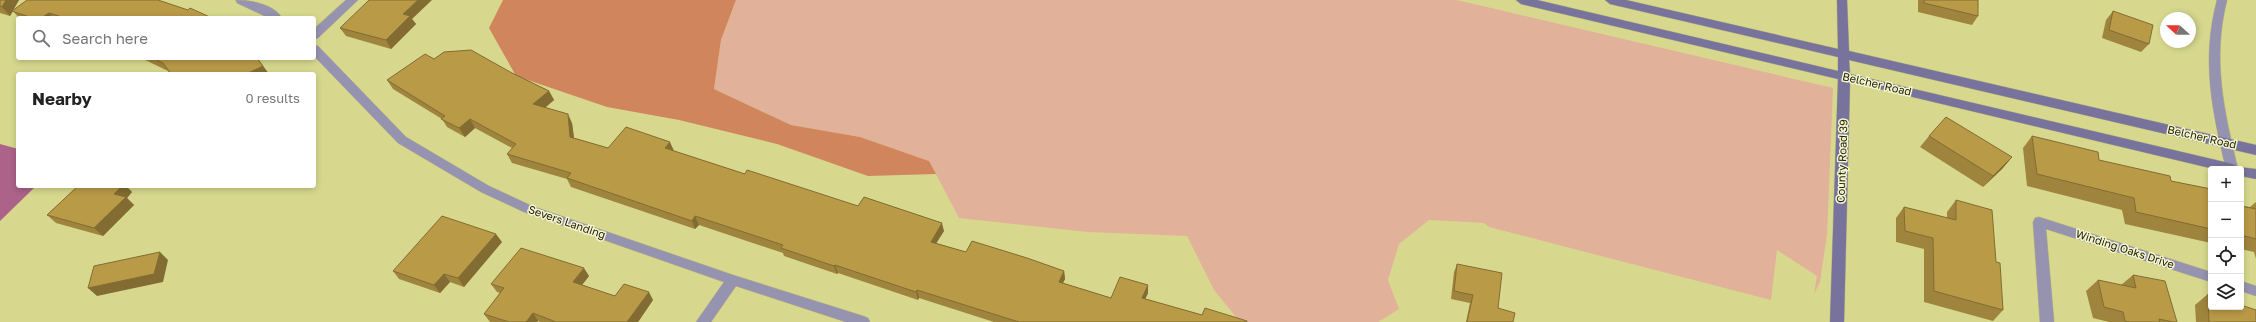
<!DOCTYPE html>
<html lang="en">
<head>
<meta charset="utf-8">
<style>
	body { margin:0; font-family:"Golos Text",sans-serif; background:#f6f6f6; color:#222 }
	.controls { position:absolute; right:12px; bottom:12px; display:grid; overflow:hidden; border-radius:4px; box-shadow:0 2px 6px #0003 }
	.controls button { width:36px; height:36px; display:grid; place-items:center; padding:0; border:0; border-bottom:1px solid #e0e0e0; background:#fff; color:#222; font:20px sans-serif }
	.compass { position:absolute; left:2160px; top:12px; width:36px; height:36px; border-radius:50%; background:#fff; box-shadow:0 2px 6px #0003; rotate:291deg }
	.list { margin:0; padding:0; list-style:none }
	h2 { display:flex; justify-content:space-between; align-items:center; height:52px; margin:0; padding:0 16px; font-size:17px }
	h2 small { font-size:13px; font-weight:400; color:#767676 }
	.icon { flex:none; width:22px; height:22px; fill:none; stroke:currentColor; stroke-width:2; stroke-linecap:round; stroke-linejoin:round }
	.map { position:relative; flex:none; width:2256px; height:322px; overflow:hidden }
	.search { position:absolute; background:#fff; box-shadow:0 2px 6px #0003; left:16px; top:16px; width:300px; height:44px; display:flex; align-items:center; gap:10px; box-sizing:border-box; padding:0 14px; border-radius:4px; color:#767676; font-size:15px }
	.panel { position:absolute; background:#fff; box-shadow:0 2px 6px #0003; left:16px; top:72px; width:300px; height:116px; border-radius:4px }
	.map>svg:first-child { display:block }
	.green { fill:#e2b199 }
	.forest { fill:#d1855d }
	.water { fill:#ad6289 }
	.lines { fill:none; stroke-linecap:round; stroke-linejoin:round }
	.street-casing { stroke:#b7b775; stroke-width:1 }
	.secondary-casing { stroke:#b7b775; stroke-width:1 }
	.street { fill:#9593b0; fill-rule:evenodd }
	.secondary { fill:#77739d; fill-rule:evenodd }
	.wall { fill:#9f843d }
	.shaded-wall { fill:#826c32 }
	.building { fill:#b99a47; stroke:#826c32 }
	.labels { text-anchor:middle; stroke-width:3; stroke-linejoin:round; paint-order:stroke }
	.street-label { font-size:11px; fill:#232204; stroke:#f5f6d2 }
</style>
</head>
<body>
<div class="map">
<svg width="2256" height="322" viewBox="0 0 2256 322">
	<rect width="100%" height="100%" fill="#d7d88e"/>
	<!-- green -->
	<polygon class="green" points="736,0 1457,0 1833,88 1827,235 1820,282 1814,294 1817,276 1777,250 1771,300 1489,227 1484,223 1429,220 1399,244 1388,280 1399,309 1378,322 1240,322 1214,290 1187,236 1088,232 959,218 929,161 860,137 791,125 714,89 721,40"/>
	<!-- forest -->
	<polygon class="forest" points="503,0 736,0 721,40 714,89 791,125 860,137 929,161 936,174 868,176 777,144 679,120 607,107 516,76 489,28"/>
	<!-- water -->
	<polygon class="water" points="0,144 18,149 18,186 36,186 0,221"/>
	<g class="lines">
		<!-- street casing -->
		<g class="street-casing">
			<g id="street">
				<path d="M236 0C250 0 274 4 282 18H269L237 3Z"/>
				<polygon points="346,0 358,0 318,38 314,39 314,29"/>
				<path d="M2217 0H2227C2212 60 2224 110 2238 169H2226C2212 110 2201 60 2217 0Z"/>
				<polygon points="314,45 318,46 406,137 489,186 532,206 733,275 863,316 868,318 870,322 846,322 736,286 711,322 696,322 724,282 524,212 481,192 398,143 314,56"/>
				<polygon points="2039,217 2211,272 2211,282 2046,229 2054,322 2040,322 2033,222 2035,218"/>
				<polygon points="2241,281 2256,286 2256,296 2241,291"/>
			</g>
		</g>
		<!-- secondary casing -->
		<g class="secondary-casing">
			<polygon id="secondary" points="1516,0 1537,0 1838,71 1838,57 1610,4 1605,0 1626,0 1838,49 1837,0 1847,0 1849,51 2256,145 2256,155 1849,60 1850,74 2233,164 2238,167 2256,169 2256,179 2241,176 2241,169 2214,169 1850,82 1844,322 1830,322 1838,79 1521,4"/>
		</g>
		<!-- street -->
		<use href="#street" class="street"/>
		<!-- secondary -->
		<use href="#secondary" class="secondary"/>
	</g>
	<!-- wall -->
	<g class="wall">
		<polygon points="0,0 19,0 13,10 212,18 19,18 13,11 10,16 0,13"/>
		<polygon points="1918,0 1978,0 1978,16 1972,25 1918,12"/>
		<polygon points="2113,11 2149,44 2141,52 2102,38 2106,20"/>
		<polygon points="412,19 416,24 391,49 346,36 340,28"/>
		<polygon points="141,58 257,58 269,74 171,74 168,71"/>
		<polygon points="434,59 512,73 549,91 554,100 545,108 572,123 574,138 608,148 674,151 745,174 944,231 936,243 966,252 1064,271 1065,279 1063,283 1111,298 1148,285 1148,293 1145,299 1202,315 1247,322 994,322 919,298 918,300 838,273 837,274 784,256 783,253 699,225 695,229 571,187 567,179 512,163 507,154 512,148 475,128 465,137 447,127 442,119 393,89 387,80"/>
		<polygon points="1929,136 2012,157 2002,169 1983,187 1920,147"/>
		<polygon points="2032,136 2099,160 2171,181 2211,189 2211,243 2125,224 2122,210 2027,186 2023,148"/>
		<polygon points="78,186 126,186 132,192 127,198 134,205 103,236 56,223 47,215"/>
		<polygon points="1956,200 1996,262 2003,310 1993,321 1924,302 1924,249 1896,242 1896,218 1904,207 1947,218 1947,212"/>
		<polygon points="2256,202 2256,259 2254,252 2241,249 2241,206 2250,207"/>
		<polygon points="502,242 464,287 450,282 440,293 399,279 393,271"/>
		<polygon points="1457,264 1498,308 1513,322 1466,322 1470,303 1451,299 1454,272"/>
		<polygon points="2133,275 2177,322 2109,322 2093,318 2086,291 2098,280 2121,285"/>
		<polygon points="589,276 582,285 615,296 653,300 638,322 540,322 538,321 537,322 490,322 484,314 500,293 497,292 491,284"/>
		<polygon points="2208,294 2256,322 2196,322 2195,305"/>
	</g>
	<!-- shaded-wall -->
	<g class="shaded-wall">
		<polygon points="6,0 19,0 10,16 2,7"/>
		<polygon points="418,0 432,0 412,19 416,24 391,49 386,40 403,14"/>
		<polygon points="49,13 54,18 41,18"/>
		<polygon points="263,66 269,74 246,74"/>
		<polygon points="549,91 554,100 538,113 533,104"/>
		<polygon points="568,114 572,123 575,146 570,137"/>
		<polygon points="470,119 475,128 465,137 459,128"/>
		<polygon points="670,142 674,151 665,148"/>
		<polygon points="2012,157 2002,169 1983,187 1993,176"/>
		<polygon points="122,186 126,186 132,192 127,198 134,205 103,236 94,228 114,194"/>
		<polygon points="695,216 699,225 695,229 692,221"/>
		<polygon points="942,223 944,231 932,250 931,242"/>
		<polygon points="496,234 502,242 464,287 458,278"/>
		<polygon points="160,252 168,260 163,282 97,296 88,288"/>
		<polygon points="835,265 838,273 837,274 834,266"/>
		<polygon points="584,268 589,276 578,290 573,282"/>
		<polygon points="1064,271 1065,279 1059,290 1059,282"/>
		<polygon points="444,274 450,282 440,293 434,285"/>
		<polygon points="1148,285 1148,293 1142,306 1142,298"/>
		<polygon points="917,290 919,298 918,300 916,292"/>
		<polygon points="649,292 653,300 638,322 627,322"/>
		<polygon points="533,313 538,321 537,322 526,322"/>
	</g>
	<!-- building -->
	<g class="building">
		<polygon points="0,0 6,0 2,7 0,6"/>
		<polygon points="27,0 158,0 188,10 190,8 212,18 65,18 49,13 41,18 32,18 12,11"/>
		<polygon points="369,0 418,0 403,14 410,16 386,40 340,28"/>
		<polygon points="1924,0 1978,0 1978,16 1924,3"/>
		<polygon points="2113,11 2153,25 2149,44 2109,30"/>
		<polygon points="471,50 512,73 549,91 533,104 568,114 570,137 608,148 626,127 670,142 665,148 745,174 747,170 858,206 864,197 942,223 931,242 966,252 972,241 1027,258 1064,271 1059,282 1111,298 1120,277 1148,285 1142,298 1202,315 1205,308 1247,321 1247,322 1019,322 917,290 916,292 835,265 834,266 781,248 783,245 695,216 692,221 567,178 571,173 507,154 516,144 470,119 459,128 441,119 445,116 387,80 425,54 434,59 444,52"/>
		<polygon points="152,58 257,58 263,66 246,74 171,74 163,63"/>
		<polygon points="1946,117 2012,157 1993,176 1929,136"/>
		<polygon points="2032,136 2098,152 2099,160 2170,176 2171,181 2211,189 2211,229 2136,212 2134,198 2037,174"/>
		<polygon points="78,186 122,186 114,194 126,197 94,228 47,215"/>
		<polygon points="1956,200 1992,210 1996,262 2000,263 2003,310 1934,291 1933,238 1905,231 1904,207 1956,220"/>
		<polygon points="2241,206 2256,209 2256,239 2241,235"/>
		<polygon points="442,216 496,234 458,278 444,274 434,285 393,271"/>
		<polygon points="521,248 584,268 573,282 615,296 624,284 649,292 627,322 556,322 533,313 526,322 509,322 484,314 504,288 491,284"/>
		<polygon points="160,252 154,274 88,288 94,266"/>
		<polygon points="1457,264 1502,273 1498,308 1515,313 1513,322 1467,322 1473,295 1454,291"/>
		<polygon points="2133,275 2165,281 2177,322 2173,322 2159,319 2160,322 2129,322 2125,321 2123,312 2104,307 2098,280 2136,288"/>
		<polygon points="2208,294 2211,295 2211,307 2241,307 2241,305 2256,310 2256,322 2209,322"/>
	</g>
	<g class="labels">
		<!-- street labels -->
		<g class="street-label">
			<text transform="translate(1877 84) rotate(13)" y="4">Belcher Road</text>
			<text transform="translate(2202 137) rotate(13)" y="4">Belcher Road</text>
			<text transform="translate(1842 161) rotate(-88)" y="4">County Road 39</text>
			<text transform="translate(567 222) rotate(19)" y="4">Severs Landing</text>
			<text transform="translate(2125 249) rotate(18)" y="4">Winding Oaks Drive</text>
		</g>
	</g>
</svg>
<div class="controls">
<button>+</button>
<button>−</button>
<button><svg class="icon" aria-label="locate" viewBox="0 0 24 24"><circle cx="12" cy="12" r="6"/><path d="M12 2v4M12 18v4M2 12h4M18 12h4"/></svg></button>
<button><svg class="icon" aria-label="layers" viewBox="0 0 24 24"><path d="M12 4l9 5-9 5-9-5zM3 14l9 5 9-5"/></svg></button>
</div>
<svg class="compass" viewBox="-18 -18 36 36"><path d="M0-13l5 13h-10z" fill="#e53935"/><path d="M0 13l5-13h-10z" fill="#767676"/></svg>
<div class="search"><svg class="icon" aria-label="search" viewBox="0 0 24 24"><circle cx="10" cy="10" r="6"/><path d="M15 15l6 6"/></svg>Search here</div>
<section class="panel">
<h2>Nearby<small>0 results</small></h2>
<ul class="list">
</ul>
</section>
</div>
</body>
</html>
